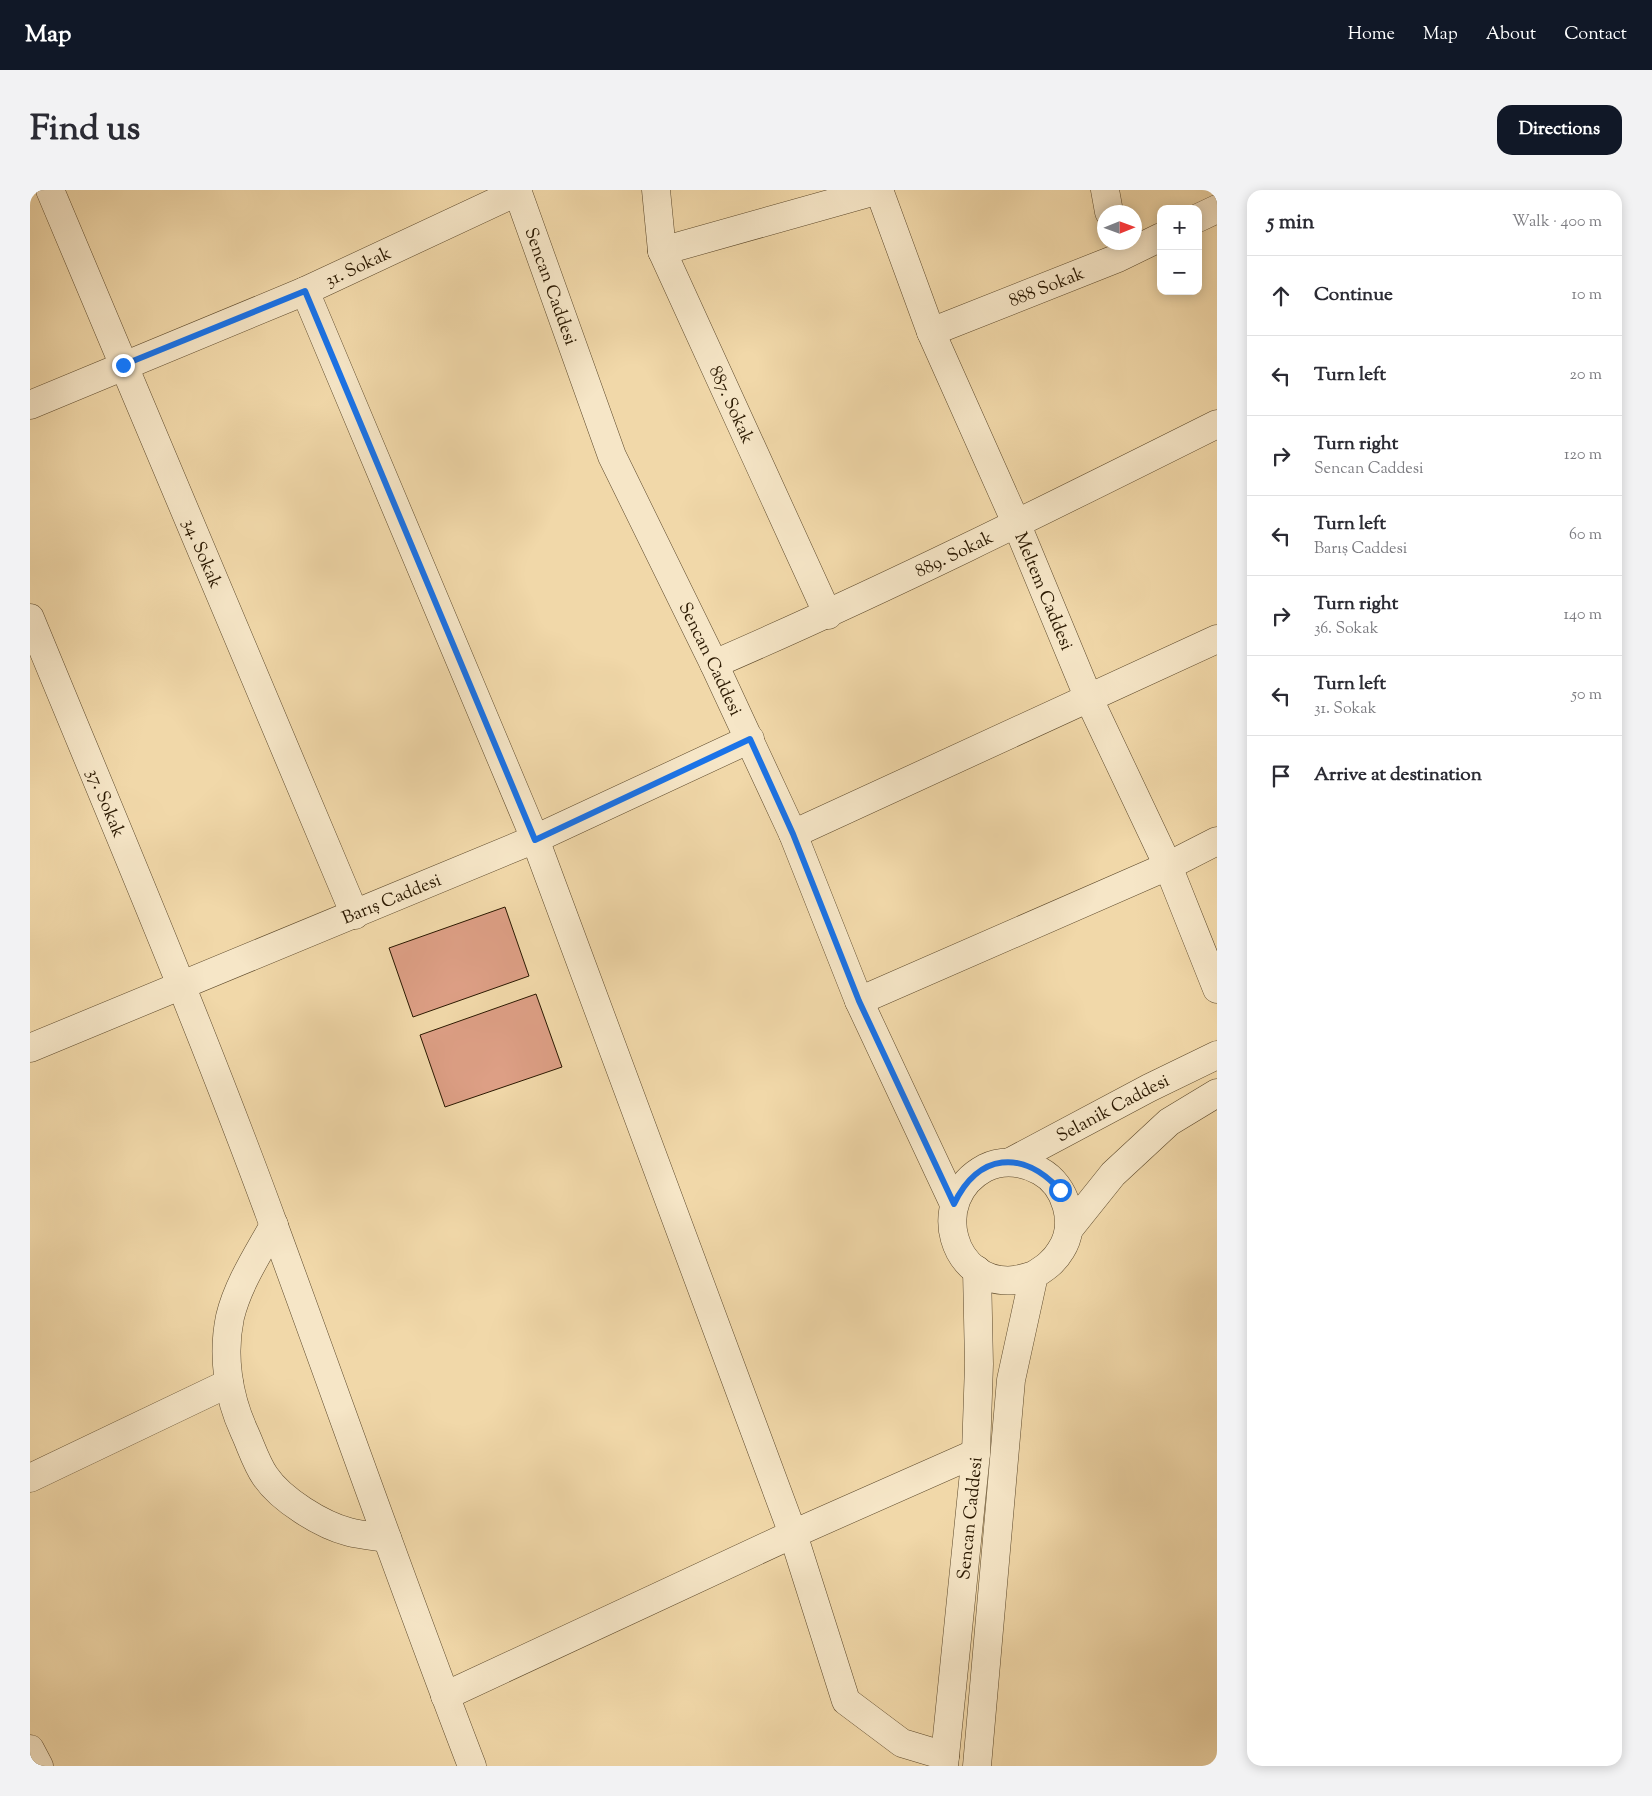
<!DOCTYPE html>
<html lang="en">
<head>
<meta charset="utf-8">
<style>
	body { margin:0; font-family:"Sorts Mill Goudy",serif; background:#f2f2f3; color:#2b2b33 }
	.controls { position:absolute; right:15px; top:15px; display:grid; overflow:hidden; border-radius:10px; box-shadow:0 2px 12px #0003 }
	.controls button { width:45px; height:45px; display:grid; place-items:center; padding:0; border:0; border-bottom:1px solid #e1e1e2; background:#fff; color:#2b2b33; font:25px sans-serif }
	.compass { position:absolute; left:1067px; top:15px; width:45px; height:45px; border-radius:50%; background:#fff; box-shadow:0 2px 12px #0003; rotate:89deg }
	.stop { position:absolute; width:15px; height:15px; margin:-11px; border:4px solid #1a73e8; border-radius:50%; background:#fff }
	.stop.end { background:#1a73e8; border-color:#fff; box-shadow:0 1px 5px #0008 }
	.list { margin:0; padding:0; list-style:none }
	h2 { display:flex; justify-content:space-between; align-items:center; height:65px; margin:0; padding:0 20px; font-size:21px }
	h2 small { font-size:16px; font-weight:400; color:#7c7c81 }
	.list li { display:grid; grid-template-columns:32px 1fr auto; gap:15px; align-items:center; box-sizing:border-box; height:80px; padding:0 20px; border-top:1px solid #e1e1e2 }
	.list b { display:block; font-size:19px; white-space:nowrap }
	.list p { margin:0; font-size:16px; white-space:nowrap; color:#7c7c81 }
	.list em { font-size:16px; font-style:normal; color:#7c7c81 }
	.icon { flex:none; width:28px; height:28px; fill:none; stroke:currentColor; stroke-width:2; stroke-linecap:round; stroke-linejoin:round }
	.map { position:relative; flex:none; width:1187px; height:1576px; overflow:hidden; border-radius:15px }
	header { display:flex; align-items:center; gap:30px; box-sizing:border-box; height:70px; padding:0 25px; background:#111827; color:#fff }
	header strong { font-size:24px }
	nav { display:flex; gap:28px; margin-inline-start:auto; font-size:18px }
	.intro { display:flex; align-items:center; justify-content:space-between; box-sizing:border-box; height:120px; padding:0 30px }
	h1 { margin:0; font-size:35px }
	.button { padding:12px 22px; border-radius:15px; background:#111827; color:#fff; font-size:18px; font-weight:700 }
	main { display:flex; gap:30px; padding:0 30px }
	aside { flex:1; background:#fff; border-radius:15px; box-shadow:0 2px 12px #0003 }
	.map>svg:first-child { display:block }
	.building { fill:#dd9f85; stroke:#2a1800 }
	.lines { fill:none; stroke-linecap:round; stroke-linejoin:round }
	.minor-casing { stroke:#5c482a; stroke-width:29 }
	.minor { stroke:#f6e6c7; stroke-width:28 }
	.route { stroke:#1a73e8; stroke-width:6 }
	.labels { text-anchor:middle; stroke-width:4; stroke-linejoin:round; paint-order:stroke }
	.street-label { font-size:18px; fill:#2a1800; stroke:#f6e6c7 }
</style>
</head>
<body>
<header>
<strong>Map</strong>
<nav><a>Home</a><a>Map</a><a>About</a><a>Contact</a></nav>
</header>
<div class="intro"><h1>Find us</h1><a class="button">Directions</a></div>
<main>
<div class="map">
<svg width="1187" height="1576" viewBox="0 0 1187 1576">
	<rect width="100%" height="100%" fill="#f1d8a9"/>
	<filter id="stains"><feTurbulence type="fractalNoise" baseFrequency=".004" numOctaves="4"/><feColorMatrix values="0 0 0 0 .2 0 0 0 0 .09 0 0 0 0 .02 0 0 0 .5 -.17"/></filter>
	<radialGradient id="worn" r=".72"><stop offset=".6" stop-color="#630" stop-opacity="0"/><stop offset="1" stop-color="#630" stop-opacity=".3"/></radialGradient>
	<!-- building -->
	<g class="building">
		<polygon points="475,717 499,786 383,827 359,758"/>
		<polygon points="506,804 532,877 415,917 390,845"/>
	</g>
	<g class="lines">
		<!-- minor casing -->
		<g class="minor-casing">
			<g id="minor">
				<path id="s1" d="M20 0 325 725"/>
				<path id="s2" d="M487 0 582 266 684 474 763 644 829 811 924 1014"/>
				<path id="s3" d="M626 0 632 61 798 425"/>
				<path id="s4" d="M849 0 901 142 987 335 1059 509 1138 676 1187 799"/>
				<polyline points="1075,0 1079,22"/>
				<polyline points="1168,28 1187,19"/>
				<polyline points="632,61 849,0"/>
				<polyline points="275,101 505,649 763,1344 816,1511 872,1553 915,1566"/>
				<path id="s5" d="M901 142 1088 68 1131 47"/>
				<path id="s6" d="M0 215 275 101 487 2"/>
				<path id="s7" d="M0 428C83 630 169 831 244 1036 310 1216 373 1397 442 1576"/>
				<path id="s8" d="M684 474C855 400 1021 317 1187 234"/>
				<polyline points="763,644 1187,449"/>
				<polyline points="829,811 1138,676 1187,651"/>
				<path id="s9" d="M0 858 505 649 720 549"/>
				<path id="s10" d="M980 972 1119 898 1187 865"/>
				<path d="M244 1035C228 1064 208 1094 200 1127 192 1165 198 1206 214 1241 221 1256 226 1273 235 1286 251 1310 292 1335 319 1342 331 1345 344 1346 357 1348"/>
				<polyline points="1039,1039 1083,984 1139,932 1187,903"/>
				<polyline points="0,1288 199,1193"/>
				<polyline points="415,1506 763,1344 946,1263"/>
				<polyline points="0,1559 9,1576"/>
				<path id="s11" d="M914 1576 946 1263 949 1174 947 1080"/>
				<path d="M947 1576 981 1190 1004 1085C1015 1078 1024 1072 1031 1060 1048 1034 1036 995 1010 981 993 972 973 969 955 978 897 1009 922 1097 985 1090 991 1089 998 1087 1004 1085"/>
			</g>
		</g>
		<!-- minor -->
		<use href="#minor" class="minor"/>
	</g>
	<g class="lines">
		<!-- route -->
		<path class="route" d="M93 175 275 101 505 650 720 549 763 644 829 811 924 1014C948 963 993 959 1030 1000"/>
	</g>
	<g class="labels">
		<!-- street labels -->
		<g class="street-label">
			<text dy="6" stroke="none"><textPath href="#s6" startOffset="356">31. Sokak</textPath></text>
			<text dy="6" stroke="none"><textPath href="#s5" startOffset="124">888 Sokak</textPath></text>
			<text dy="6" stroke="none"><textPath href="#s2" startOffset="102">Sencan Caddesi</textPath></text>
			<text dy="6" stroke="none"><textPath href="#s3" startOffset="230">887. Sokak</textPath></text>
			<text dy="6" stroke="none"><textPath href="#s1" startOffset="394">34. Sokak</textPath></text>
			<text dy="6" stroke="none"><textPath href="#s8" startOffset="264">889. Sokak</textPath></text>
			<text dy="6" stroke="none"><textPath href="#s4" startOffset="434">Meltem Caddesi</textPath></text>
			<text dy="6" stroke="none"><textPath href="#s2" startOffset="508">Sencan Caddesi</textPath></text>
			<text dy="6" stroke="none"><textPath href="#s7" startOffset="200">37. Sokak</textPath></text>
			<text dy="6" stroke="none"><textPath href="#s9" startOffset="391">Barış Caddesi</textPath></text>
			<text dy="6" stroke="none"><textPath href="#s10" startOffset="116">Selanik Caddesi</textPath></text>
			<text dy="6" stroke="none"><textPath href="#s11" startOffset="249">Sencan Caddesi</textPath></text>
		</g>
	</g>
	<rect width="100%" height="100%" filter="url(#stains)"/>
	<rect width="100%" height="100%" fill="url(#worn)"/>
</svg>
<div class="controls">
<button>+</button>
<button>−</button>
</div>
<svg class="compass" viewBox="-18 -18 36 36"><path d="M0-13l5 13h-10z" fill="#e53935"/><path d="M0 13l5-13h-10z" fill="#7c7c81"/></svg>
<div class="stop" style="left:1030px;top:1000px"></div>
<div class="stop end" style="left:93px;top:175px"></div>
</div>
<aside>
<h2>5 min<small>Walk · 400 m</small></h2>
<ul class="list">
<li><svg class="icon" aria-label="ahead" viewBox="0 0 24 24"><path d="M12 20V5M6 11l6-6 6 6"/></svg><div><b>Continue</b></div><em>10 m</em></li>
<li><svg class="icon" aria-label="left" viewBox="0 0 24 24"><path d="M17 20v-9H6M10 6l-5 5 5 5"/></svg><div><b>Turn left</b></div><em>20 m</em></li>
<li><svg class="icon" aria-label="right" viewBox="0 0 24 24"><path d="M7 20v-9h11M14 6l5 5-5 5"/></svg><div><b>Turn right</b><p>Sencan Caddesi</p></div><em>120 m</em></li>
<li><svg class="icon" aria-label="left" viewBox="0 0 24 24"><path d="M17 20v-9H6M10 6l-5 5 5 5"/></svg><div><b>Turn left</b><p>Barış Caddesi</p></div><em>60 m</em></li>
<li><svg class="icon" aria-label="right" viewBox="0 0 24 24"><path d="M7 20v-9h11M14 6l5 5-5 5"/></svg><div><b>Turn right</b><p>36. Sokak</p></div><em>140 m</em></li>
<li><svg class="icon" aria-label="left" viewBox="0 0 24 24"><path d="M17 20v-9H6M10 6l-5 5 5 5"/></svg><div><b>Turn left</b><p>31. Sokak</p></div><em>50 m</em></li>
<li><svg class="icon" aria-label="arrive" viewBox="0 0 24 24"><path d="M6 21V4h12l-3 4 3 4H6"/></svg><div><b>Arrive at destination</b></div></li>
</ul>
</aside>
</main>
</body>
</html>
